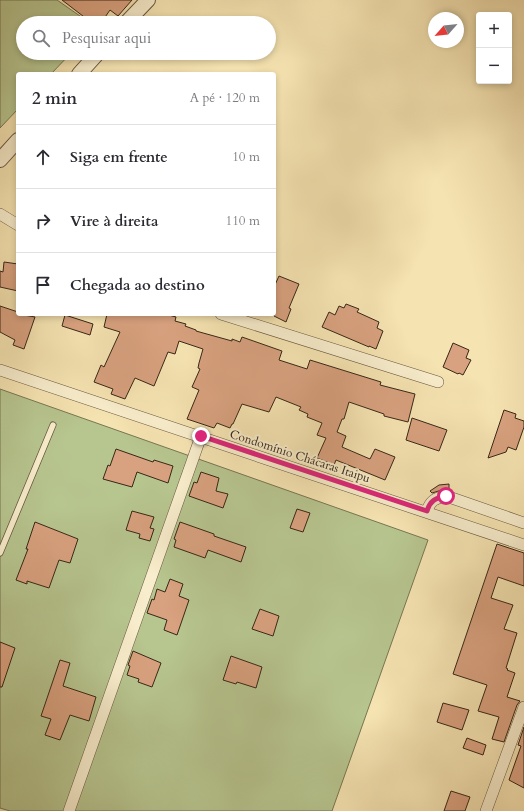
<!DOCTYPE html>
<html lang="pt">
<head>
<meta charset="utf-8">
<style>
	body { margin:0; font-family:Cardo,serif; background:#f2f2f3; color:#2b2b33 }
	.controls { position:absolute; right:12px; top:12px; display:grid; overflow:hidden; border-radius:4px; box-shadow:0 2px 6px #0003 }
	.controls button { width:36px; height:36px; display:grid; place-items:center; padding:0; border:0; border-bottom:1px solid #e1e1e2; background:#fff; color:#2b2b33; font:20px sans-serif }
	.compass { position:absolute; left:428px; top:12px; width:36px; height:36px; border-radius:50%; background:#fff; box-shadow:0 2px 6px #0003; rotate:243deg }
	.stop { position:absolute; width:12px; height:12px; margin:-9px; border:3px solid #db2777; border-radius:50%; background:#fff }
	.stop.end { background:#db2777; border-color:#fff; box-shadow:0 1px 4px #0008 }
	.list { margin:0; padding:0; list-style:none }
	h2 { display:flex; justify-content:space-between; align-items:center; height:52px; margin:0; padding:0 16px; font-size:17px }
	h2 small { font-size:13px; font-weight:400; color:#7c7c81 }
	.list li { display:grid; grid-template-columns:26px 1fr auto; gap:12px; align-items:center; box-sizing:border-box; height:64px; padding:0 16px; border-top:1px solid #e1e1e2 }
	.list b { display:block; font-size:15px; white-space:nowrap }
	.list em { font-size:13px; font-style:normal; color:#7c7c81 }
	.icon { flex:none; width:22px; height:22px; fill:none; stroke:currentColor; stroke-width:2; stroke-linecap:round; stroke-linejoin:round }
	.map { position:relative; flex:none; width:524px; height:811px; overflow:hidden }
	.search { position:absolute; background:#fff; box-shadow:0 2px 6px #0003; left:16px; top:16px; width:260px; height:44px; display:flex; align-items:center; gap:10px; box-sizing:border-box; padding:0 14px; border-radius:22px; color:#7c7c81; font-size:15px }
	.panel { position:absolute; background:#fff; box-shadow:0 2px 6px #0003; left:16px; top:72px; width:260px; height:244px; border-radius:4px }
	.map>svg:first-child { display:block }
	.green { fill:#b7c58f; stroke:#777653 }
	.building { fill:#d8a17f; stroke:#372717 }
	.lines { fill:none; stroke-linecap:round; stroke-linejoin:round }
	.service-casing { stroke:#66563e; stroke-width:7 }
	.minor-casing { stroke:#66563e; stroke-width:12 }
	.tertiary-casing { stroke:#66563e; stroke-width:16 }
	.service { stroke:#f8edcc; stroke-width:5.5 }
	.minor { stroke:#f8edcc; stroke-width:11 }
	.tertiary { stroke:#f8edcc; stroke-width:14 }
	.route { stroke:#db2777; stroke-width:5 }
	.labels { text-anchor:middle; stroke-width:4; stroke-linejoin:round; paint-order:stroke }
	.street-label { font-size:12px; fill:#372717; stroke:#f8edcc }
</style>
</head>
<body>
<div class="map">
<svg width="524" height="811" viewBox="0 0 524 811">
	<rect width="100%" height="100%" fill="#f5e3b1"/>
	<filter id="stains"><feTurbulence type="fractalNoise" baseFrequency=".005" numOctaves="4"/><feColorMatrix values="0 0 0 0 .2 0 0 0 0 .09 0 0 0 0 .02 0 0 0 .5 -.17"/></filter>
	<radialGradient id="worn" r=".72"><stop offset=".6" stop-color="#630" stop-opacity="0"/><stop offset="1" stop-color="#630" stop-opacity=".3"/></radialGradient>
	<!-- green -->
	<g class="green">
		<polygon points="0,0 57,0 90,23 23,23 23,53 71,53 51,74 18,74 18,109 0,128"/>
		<polygon points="0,389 428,540 332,811 10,811 0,808"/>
	</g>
	<!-- building -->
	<g class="building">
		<polygon points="62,0 132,0 118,16 110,10 101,23 92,23"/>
		<polygon points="4,262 18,264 18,291 0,287 0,271 3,272"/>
		<polygon points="279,276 299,284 289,308 291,309 286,322 274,316 274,287"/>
		<polygon points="346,304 359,309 357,312 379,322 377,328 383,331 376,349 369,346 369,347 322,327 329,312 335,315 339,306 344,308"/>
		<polygon points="0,306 18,312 18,314 35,317 24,349 13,345 15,340 0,332"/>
		<polygon points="107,314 165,314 176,317 175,321 186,324 185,326 196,330 196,331 232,341 232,339 240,342 242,337 282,351 279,360 307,369 310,360 381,382 380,385 415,394 408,422 384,416 384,414 349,402 344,419 342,419 337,432 346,436 342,447 370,459 375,449 395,457 385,480 336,460 334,465 317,458 326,438 317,435 322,423 307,417 308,414 299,410 301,407 276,397 269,412 242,404 233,424 232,424 230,428 217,423 214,428 187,419 199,390 192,387 200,369 198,368 199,363 203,349 179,341 175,354 168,352 154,386 135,378 125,399 111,394 113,389 94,382 101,365 104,367 120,332 104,327"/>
		<polygon points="65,315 93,324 90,335 62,326"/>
		<polygon points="453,343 469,350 466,358 471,360 463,375 459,373 458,374 443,367"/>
		<polygon points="504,410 516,414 515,418 524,421 524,427 516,450 508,447 506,452 488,458"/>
		<polygon points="412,418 447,430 439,451 406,440"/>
		<polygon points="116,449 153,462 154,460 173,466 168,483 137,472 132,487 103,479 108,465 110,466"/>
		<polygon points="201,472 219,478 216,491 228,494 223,508 189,496 194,482 197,483"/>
		<polygon points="449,484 449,490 445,489 432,493 430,491 439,485"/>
		<polygon points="297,509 310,513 303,532 290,528"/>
		<polygon points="132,511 154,517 150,528 154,529 150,541 139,538 140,534 126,530"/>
		<polygon points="35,522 78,539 70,563 59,560 49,588 27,581 27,584 16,580 28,549 26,549"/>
		<polygon points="180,522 214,534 214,536 246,547 241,562 208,550 205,558 174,547 176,540 174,539"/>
		<polygon points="497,544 524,553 524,586 498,577 491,598 513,605 504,629 517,633 506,668 508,669 507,670 515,673 507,697 520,701 517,705 504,742 492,739 499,717 478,711 487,685 453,674"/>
		<polygon points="170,579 183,584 179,596 189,600 177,635 164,630 167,620 147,613 152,599 154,600 157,589 165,592"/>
		<polygon points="260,609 279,616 273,636 252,629"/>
		<polygon points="0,642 15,648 2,687 0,687"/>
		<polygon points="133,651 161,663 152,687 138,682 139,679 127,675 130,666 128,665"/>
		<polygon points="231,656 262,667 256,688 237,682 236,684 223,680"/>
		<polygon points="60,660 70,663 63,686 96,697 89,721 70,715 60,740 45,735 51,719 41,716"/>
		<polygon points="443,703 469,710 462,730 437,722"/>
		<polygon points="524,727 524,788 509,780 521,746 518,745"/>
		<polygon points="467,738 486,745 483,755 463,748"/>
		<polygon points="451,791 470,797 465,811 444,811"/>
	</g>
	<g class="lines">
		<!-- service casing -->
		<g class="service-casing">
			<polyline id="service" points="0,553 53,425"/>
		</g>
		<!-- minor casing -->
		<g class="minor-casing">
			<g id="minor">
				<polyline points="0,214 18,225"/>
				<polyline points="221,314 438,382"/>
				<polyline points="0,370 524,545"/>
				<path d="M427 511C430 501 435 498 446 496L524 523"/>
				<polyline points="69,811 201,436"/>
				<polyline points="486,811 524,707"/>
			</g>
		</g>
		<!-- tertiary casing -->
		<g class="tertiary-casing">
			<g id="tertiary">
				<polyline points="126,23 148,0"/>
				<polyline points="79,74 98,53"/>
				<polyline points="0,160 18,140"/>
			</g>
		</g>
		<!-- service -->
		<use href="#service" class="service"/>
		<!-- minor -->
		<use href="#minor" class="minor"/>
		<!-- tertiary -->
		<use href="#tertiary" class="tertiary"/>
	</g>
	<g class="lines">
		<!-- route -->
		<path class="route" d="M201 436 427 511C430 501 435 498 446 496"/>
	</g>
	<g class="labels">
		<!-- street labels -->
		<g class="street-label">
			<text transform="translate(300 456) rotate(18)" y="4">Condomínio Chácaras Itaipu</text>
		</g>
	</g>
	<rect width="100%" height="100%" filter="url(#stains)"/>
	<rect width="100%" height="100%" fill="url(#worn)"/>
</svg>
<div class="controls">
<button>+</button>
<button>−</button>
</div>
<svg class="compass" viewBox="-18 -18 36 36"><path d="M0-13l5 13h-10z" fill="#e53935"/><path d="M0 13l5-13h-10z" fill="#7c7c81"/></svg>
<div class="stop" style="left:446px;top:496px"></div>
<div class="stop end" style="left:201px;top:436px"></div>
<div class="search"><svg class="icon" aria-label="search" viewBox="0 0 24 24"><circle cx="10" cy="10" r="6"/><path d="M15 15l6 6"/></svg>Pesquisar aqui</div>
<section class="panel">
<h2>2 min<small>A pé · 120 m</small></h2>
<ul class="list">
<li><svg class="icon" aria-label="ahead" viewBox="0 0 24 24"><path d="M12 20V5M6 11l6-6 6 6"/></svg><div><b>Siga em frente</b></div><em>10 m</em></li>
<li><svg class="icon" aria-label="right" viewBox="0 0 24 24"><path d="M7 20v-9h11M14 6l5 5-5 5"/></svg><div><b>Vire à direita</b></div><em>110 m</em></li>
<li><svg class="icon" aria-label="arrive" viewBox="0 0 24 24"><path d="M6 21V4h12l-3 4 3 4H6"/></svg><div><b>Chegada ao destino</b></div></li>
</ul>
</section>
</div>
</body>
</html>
